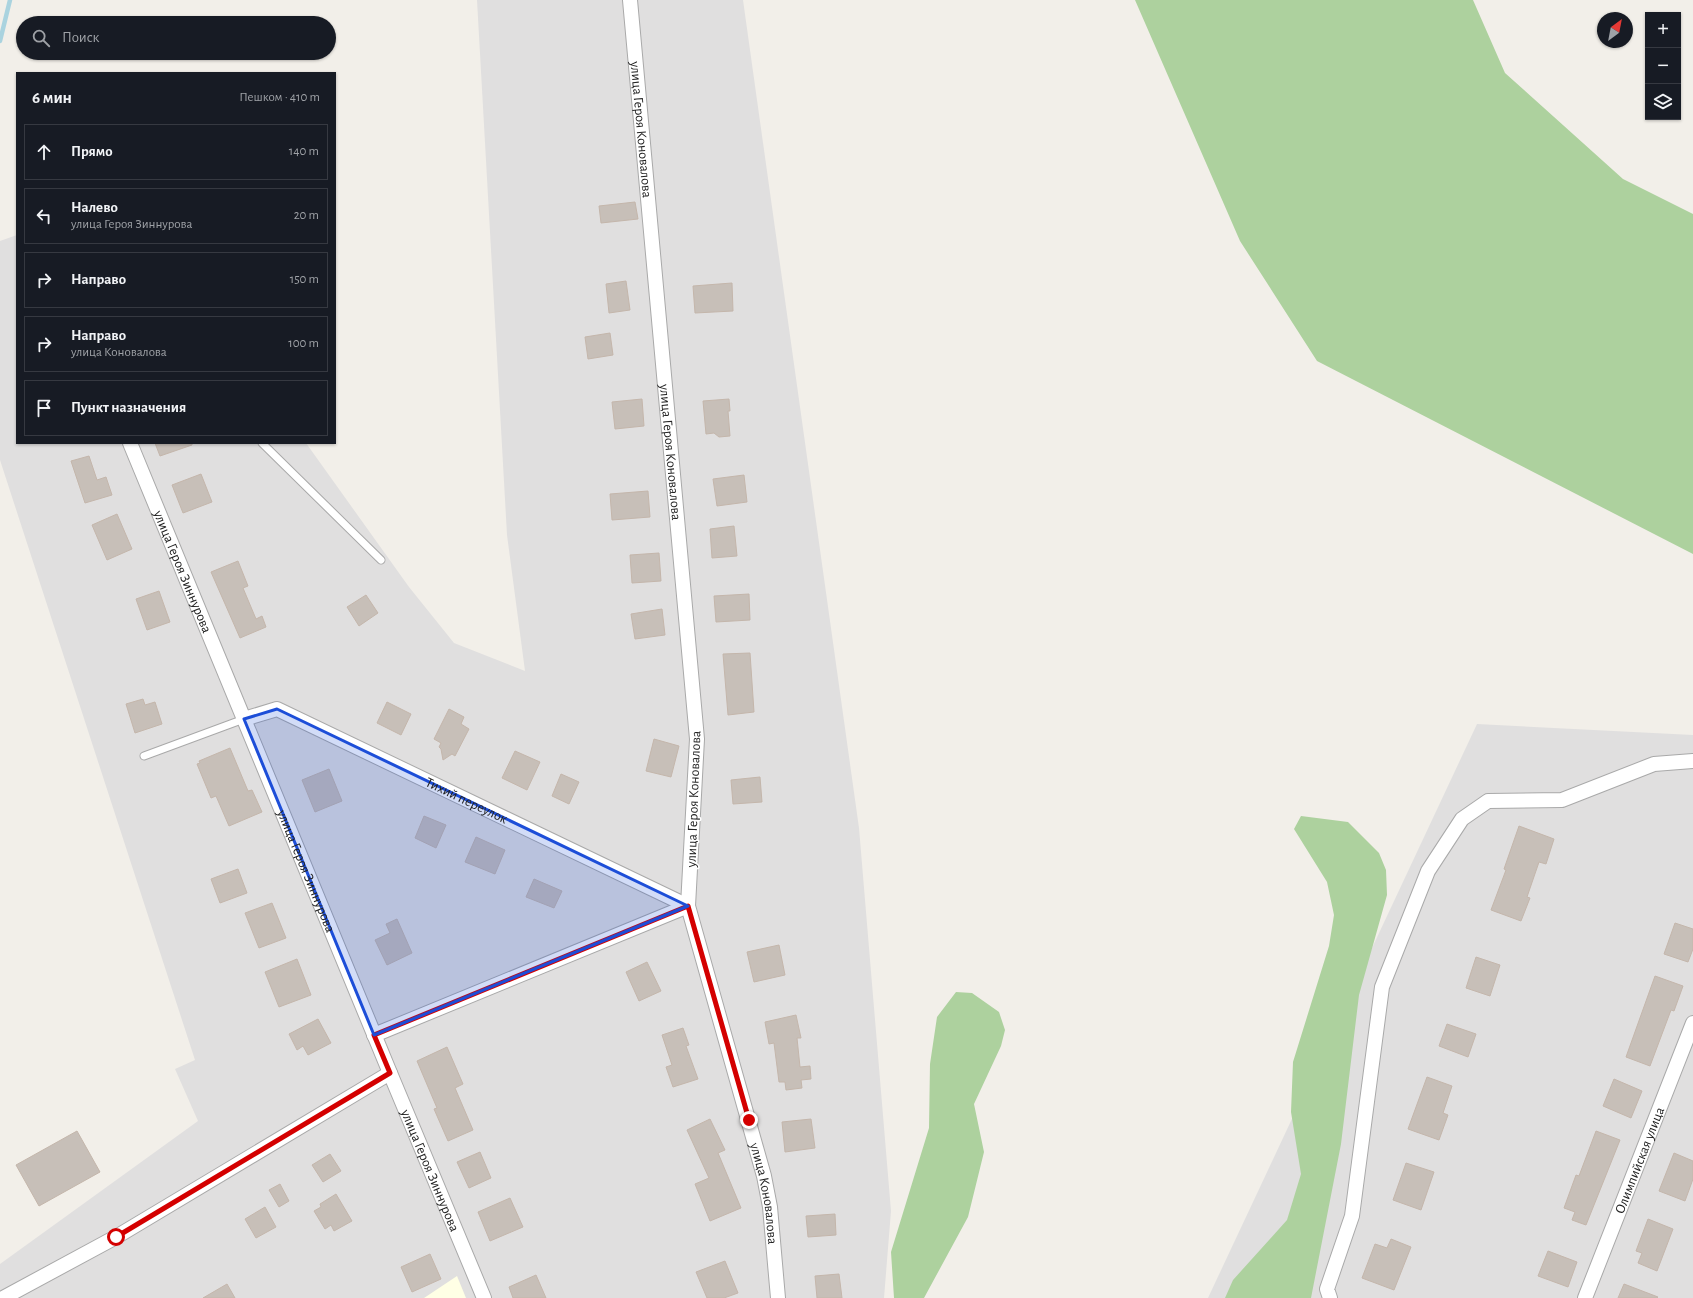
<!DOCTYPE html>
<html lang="ru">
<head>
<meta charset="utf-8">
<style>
	body { margin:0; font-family:"Alegreya Sans",sans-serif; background:#20242c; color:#f1f3f6 }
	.controls { position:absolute; right:12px; top:12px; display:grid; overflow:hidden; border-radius:0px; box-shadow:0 1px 3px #0004 }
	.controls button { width:36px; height:36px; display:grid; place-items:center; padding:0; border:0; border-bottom:1px solid #363941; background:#171b24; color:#f1f3f6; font:20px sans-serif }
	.compass { position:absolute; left:1597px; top:12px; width:36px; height:36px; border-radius:50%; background:#171b24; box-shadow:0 1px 3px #0004; rotate:32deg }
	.stop { position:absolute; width:12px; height:12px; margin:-9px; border:3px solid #d40000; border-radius:50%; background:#fff }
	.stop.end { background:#d40000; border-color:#fff; box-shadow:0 1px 4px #0008 }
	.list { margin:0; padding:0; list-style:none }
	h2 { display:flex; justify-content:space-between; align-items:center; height:52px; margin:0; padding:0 16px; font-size:17px }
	h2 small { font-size:13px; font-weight:400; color:#9ea1a6 }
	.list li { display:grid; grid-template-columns:26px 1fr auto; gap:12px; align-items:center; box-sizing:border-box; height:56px; margin:0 8px 8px; padding:0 8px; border:1px solid #363941; border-radius:0px }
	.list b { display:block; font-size:15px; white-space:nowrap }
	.list p { margin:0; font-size:13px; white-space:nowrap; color:#9ea1a6 }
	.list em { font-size:13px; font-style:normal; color:#9ea1a6 }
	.icon { flex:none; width:22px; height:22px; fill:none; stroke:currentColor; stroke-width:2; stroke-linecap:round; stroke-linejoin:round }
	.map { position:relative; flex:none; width:1693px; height:1298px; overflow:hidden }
	.search { position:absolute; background:#171b24; box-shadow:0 1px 3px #0004; left:16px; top:16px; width:320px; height:44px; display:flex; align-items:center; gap:10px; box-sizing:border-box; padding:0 14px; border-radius:22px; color:#9ea1a6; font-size:15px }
	.panel { position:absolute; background:#171b24; box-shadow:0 1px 3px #0004; left:16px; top:72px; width:320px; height:372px; border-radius:0px }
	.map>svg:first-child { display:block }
	.residential { fill:#e0dfdf }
	.education { fill:#ffffe5 }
	.forest { fill:#add19e }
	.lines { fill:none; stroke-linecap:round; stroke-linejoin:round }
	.stream { stroke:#aad3df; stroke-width:4.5 }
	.building { fill:#c7bfb8; stroke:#c4b6ab }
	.service-casing { stroke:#a9a9a9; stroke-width:9 }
	.minor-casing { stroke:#a9a9a9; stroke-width:16 }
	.service { stroke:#fff; stroke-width:7 }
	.minor { stroke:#fff; stroke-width:14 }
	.route { stroke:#d40000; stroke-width:5 }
	.marked { fill:#1d4ed8; fill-opacity:0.2; stroke:#1d4ed8; stroke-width:3; stroke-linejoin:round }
	.labels { text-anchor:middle; stroke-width:3; stroke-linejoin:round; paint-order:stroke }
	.street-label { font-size:14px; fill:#222; stroke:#fff }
</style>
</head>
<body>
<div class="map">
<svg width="1693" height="1298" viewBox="0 0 1693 1298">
	<rect width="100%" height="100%" fill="#f2efe9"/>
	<!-- residential -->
	<g class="residential">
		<polygon points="477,0 743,0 859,828 891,1211 884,1298 0,1298 0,1264 198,1121 175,1069 195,1060 0,460 0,241 17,235 17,443 306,443 409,587 454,643 525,671 507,535"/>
		<polygon points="1477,724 1693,735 1693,1298 1208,1298"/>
	</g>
	<!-- education -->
	<polygon class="education" points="457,1276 466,1298 424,1298"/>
	<!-- forest -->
	<g class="forest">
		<polygon points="1135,0 1473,0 1505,73 1623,179 1693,214 1693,554 1317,361 1240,241"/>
		<polygon points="1301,816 1348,822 1379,853 1386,870 1387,895 1359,995 1341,1144 1311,1298 1225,1298 1233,1280 1287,1220 1301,1174 1291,1112 1293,1062 1329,946 1334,915 1327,882 1294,829"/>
		<polygon points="956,992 972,993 999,1012 1005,1030 1001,1046 974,1104 984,1152 968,1217 924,1298 894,1298 891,1252 929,1128 930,1064 937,1017"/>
	</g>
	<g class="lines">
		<!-- stream -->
		<polyline class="stream" points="0,41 10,0"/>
	</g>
	<!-- building -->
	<g class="building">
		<polygon points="635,202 638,219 601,223 599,206"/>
		<polygon points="626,281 630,310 609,313 606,284"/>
		<polygon points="732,283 733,311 695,313 693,286"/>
		<polygon points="610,333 613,355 588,359 585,337"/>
		<polygon points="642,399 644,426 615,429 612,402"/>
		<polygon points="729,399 730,411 728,411 730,436 719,437 714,433 706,434 703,401"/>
		<polygon points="155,443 192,443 192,445 160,456"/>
		<polygon points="89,456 97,480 106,477 112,495 85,503 71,461"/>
		<polygon points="201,474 212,502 183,513 172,485"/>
		<polygon points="744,475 747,502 717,506 713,479"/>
		<polygon points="648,491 650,517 612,520 610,494"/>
		<polygon points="117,514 132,549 107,560 92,525"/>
		<polygon points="734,526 737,556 712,558 710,529"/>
		<polygon points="659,553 661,581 632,583 630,555"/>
		<polygon points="238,561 248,586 243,588 256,619 262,616 266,627 240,638 211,572"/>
		<polygon points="159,591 170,622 147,630 136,599"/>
		<polygon points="749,594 750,620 716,622 714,596"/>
		<polygon points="366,595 378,613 359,626 347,607"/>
		<polygon points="662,609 665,635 635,639 631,614"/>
		<polygon points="750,653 754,712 728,715 723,654"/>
		<polygon points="143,699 145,705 155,702 162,724 135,733 126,704"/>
		<polygon points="387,702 411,714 401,735 377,723"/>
		<polygon points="449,709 464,717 461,724 469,729 455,756 452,754 443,760 441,749 439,747 441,743 434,739"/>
		<polygon points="654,739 679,746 671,777 646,771"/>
		<polygon points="230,748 248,791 252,790 262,812 229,826 216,796 211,798 197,764 200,763 199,761"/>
		<polygon points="515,751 540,762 527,790 502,778"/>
		<polygon points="329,769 342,801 315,812 302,780"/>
		<polygon points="561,774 579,782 569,804 552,796"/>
		<polygon points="760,777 762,802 733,804 731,780"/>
		<polygon points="424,816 446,825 436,848 415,838"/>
		<polygon points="1519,826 1554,839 1546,864 1539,862 1527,897 1530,898 1521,921 1491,910 1506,870 1504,869"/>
		<polygon points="476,837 505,850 495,874 465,862"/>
		<polygon points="238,869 247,893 220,903 211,879"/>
		<polygon points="534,879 562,891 554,908 526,897"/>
		<polygon points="272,903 286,938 259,948 245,913"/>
		<polygon points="397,919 412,953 387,965 375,940 390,933 386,924"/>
		<polygon points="1675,923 1693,929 1693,949 1688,962 1664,954"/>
		<polygon points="779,945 785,975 754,982 747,952"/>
		<polygon points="1476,957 1500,965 1490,996 1466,988"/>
		<polygon points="297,959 311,995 279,1007 265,972"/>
		<polygon points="647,962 661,991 639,1001 626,972"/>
		<polygon points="1655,976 1683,986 1674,1011 1671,1010 1650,1066 1626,1057"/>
		<polygon points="796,1015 801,1038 797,1038 800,1067 810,1066 811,1079 801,1080 802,1088 786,1090 785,1082 779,1082 774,1043 769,1044 765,1022"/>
		<polygon points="318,1019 331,1043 308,1055 303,1046 297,1050 289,1034"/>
		<polygon points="1447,1024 1476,1034 1468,1057 1439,1046"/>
		<polygon points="683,1028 689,1045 686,1046 698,1079 673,1087 666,1067 672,1065 662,1035"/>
		<polygon points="447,1047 463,1084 455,1088 473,1130 448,1141 434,1109 437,1108 417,1061"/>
		<polygon points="1427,1077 1452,1086 1443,1113 1448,1115 1439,1140 1408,1129"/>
		<polygon points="1614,1079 1642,1091 1631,1118 1603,1106"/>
		<polygon points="710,1119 725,1150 718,1153 741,1208 710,1221 695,1184 709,1178 687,1130"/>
		<polygon points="811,1119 815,1148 785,1152 782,1122"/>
		<polygon points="77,1131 100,1172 39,1206 16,1165"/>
		<polygon points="1596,1131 1620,1140 1586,1225 1572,1220 1575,1212 1564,1208 1576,1175 1579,1176"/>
		<polygon points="480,1152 491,1178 469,1188 457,1162"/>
		<polygon points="1674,1153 1693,1161 1693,1179 1685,1201 1659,1191"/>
		<polygon points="330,1154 341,1171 323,1182 312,1165"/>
		<polygon points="1406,1163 1434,1172 1421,1210 1393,1200"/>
		<polygon points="280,1184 289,1201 279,1207 269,1190"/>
		<polygon points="336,1194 352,1221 334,1231 331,1225 325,1229 314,1211 321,1207 320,1204"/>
		<polygon points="510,1198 523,1227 490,1241 478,1212"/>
		<polygon points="265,1207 276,1227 256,1238 245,1219"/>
		<polygon points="835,1214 836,1235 808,1237 806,1216"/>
		<polygon points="1648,1219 1673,1229 1657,1271 1638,1263 1642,1253 1636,1251"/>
		<polygon points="1391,1239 1411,1247 1394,1290 1362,1278 1375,1244 1387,1248"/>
		<polygon points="1548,1251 1577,1262 1568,1287 1538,1276"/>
		<polygon points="430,1254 441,1279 412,1292 401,1267"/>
		<polygon points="725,1261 738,1293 724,1298 707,1298 696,1272"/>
		<polygon points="839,1274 842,1298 817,1298 815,1276"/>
		<polygon points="536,1275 546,1298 513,1298 509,1287"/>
		<polygon points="227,1284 235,1298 203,1298"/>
		<polygon points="1624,1284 1658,1297 1657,1298 1618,1298"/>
	</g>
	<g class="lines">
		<!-- service casing -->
		<g class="service-casing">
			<g id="service">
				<polyline points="262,443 381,560"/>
				<polyline points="144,756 244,719"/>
			</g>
		</g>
		<!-- minor casing -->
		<g class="minor-casing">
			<g id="minor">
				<path id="s1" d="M630 0 697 739 688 906 764 1176 770 1207 778 1298"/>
				<path id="s2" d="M130 443 390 1073 484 1298"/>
				<path id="s3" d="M244 719 277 709 688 906"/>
				<polyline points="374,1035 688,906"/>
				<polyline points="3,1298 116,1237 390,1073"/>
				<polyline points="1330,1298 1327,1289 1352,1216 1382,987 1428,871 1462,819 1488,801 1562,800 1654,764 1693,761"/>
				<path id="s4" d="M1585 1298 1693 1023"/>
			</g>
		</g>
		<!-- service -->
		<use href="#service" class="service"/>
		<!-- minor -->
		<use href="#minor" class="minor"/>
	</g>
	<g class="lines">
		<!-- route -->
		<polyline class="route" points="116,1237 390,1073 374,1035 688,906 749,1120"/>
	</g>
	<!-- marked area -->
	<path class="marked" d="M277 709 688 906 374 1035 244 719Z"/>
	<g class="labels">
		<!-- street labels -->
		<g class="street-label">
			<text dy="5" stroke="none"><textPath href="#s1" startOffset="130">улица Героя Коновалова</textPath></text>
			<text dy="5" stroke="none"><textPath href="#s1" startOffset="454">улица Героя Коновалова</textPath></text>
			<text dy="5" stroke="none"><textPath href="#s2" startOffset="139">улица Героя Зиннурова</textPath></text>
			<text transform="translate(693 799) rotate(-88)" y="5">улица Героя Коновалова</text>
			<text dy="5" stroke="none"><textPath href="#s3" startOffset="245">Тихий переулок</textPath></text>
			<text dy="5" stroke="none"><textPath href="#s2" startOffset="463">улица Героя Зиннурова</textPath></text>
			<text dy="5" stroke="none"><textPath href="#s4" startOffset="148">Олимпийская улица</textPath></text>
			<text dy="5" stroke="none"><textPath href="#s2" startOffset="787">улица Героя Зиннурова</textPath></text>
			<text dy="5" stroke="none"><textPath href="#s1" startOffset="1207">улица Коновалова</textPath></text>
		</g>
	</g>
</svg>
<div class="controls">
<button>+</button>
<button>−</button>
<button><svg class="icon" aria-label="layers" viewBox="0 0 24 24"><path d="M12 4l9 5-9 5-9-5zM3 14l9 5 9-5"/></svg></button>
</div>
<svg class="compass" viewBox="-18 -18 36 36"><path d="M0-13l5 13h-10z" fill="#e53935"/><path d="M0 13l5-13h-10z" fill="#9ea1a6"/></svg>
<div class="stop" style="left:116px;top:1237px"></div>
<div class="stop end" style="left:749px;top:1120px"></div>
<div class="search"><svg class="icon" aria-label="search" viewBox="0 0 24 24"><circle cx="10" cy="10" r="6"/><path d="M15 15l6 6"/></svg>Поиск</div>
<section class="panel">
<h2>6 мин<small>Пешком · 410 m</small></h2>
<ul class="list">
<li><svg class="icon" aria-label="ahead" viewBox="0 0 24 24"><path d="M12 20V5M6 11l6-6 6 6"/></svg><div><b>Прямо</b></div><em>140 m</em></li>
<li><svg class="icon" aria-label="left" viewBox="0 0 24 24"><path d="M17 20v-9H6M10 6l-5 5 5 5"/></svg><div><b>Налево</b><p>улица Героя Зиннурова</p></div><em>20 m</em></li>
<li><svg class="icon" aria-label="right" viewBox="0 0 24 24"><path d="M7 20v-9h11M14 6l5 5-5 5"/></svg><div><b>Направо</b></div><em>150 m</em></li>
<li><svg class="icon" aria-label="right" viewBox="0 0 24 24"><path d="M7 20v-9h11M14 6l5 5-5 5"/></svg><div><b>Направо</b><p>улица Коновалова</p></div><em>100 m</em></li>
<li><svg class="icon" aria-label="arrive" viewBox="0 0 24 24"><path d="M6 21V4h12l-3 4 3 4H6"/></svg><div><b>Пункт назначения</b></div></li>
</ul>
</section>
</div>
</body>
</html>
